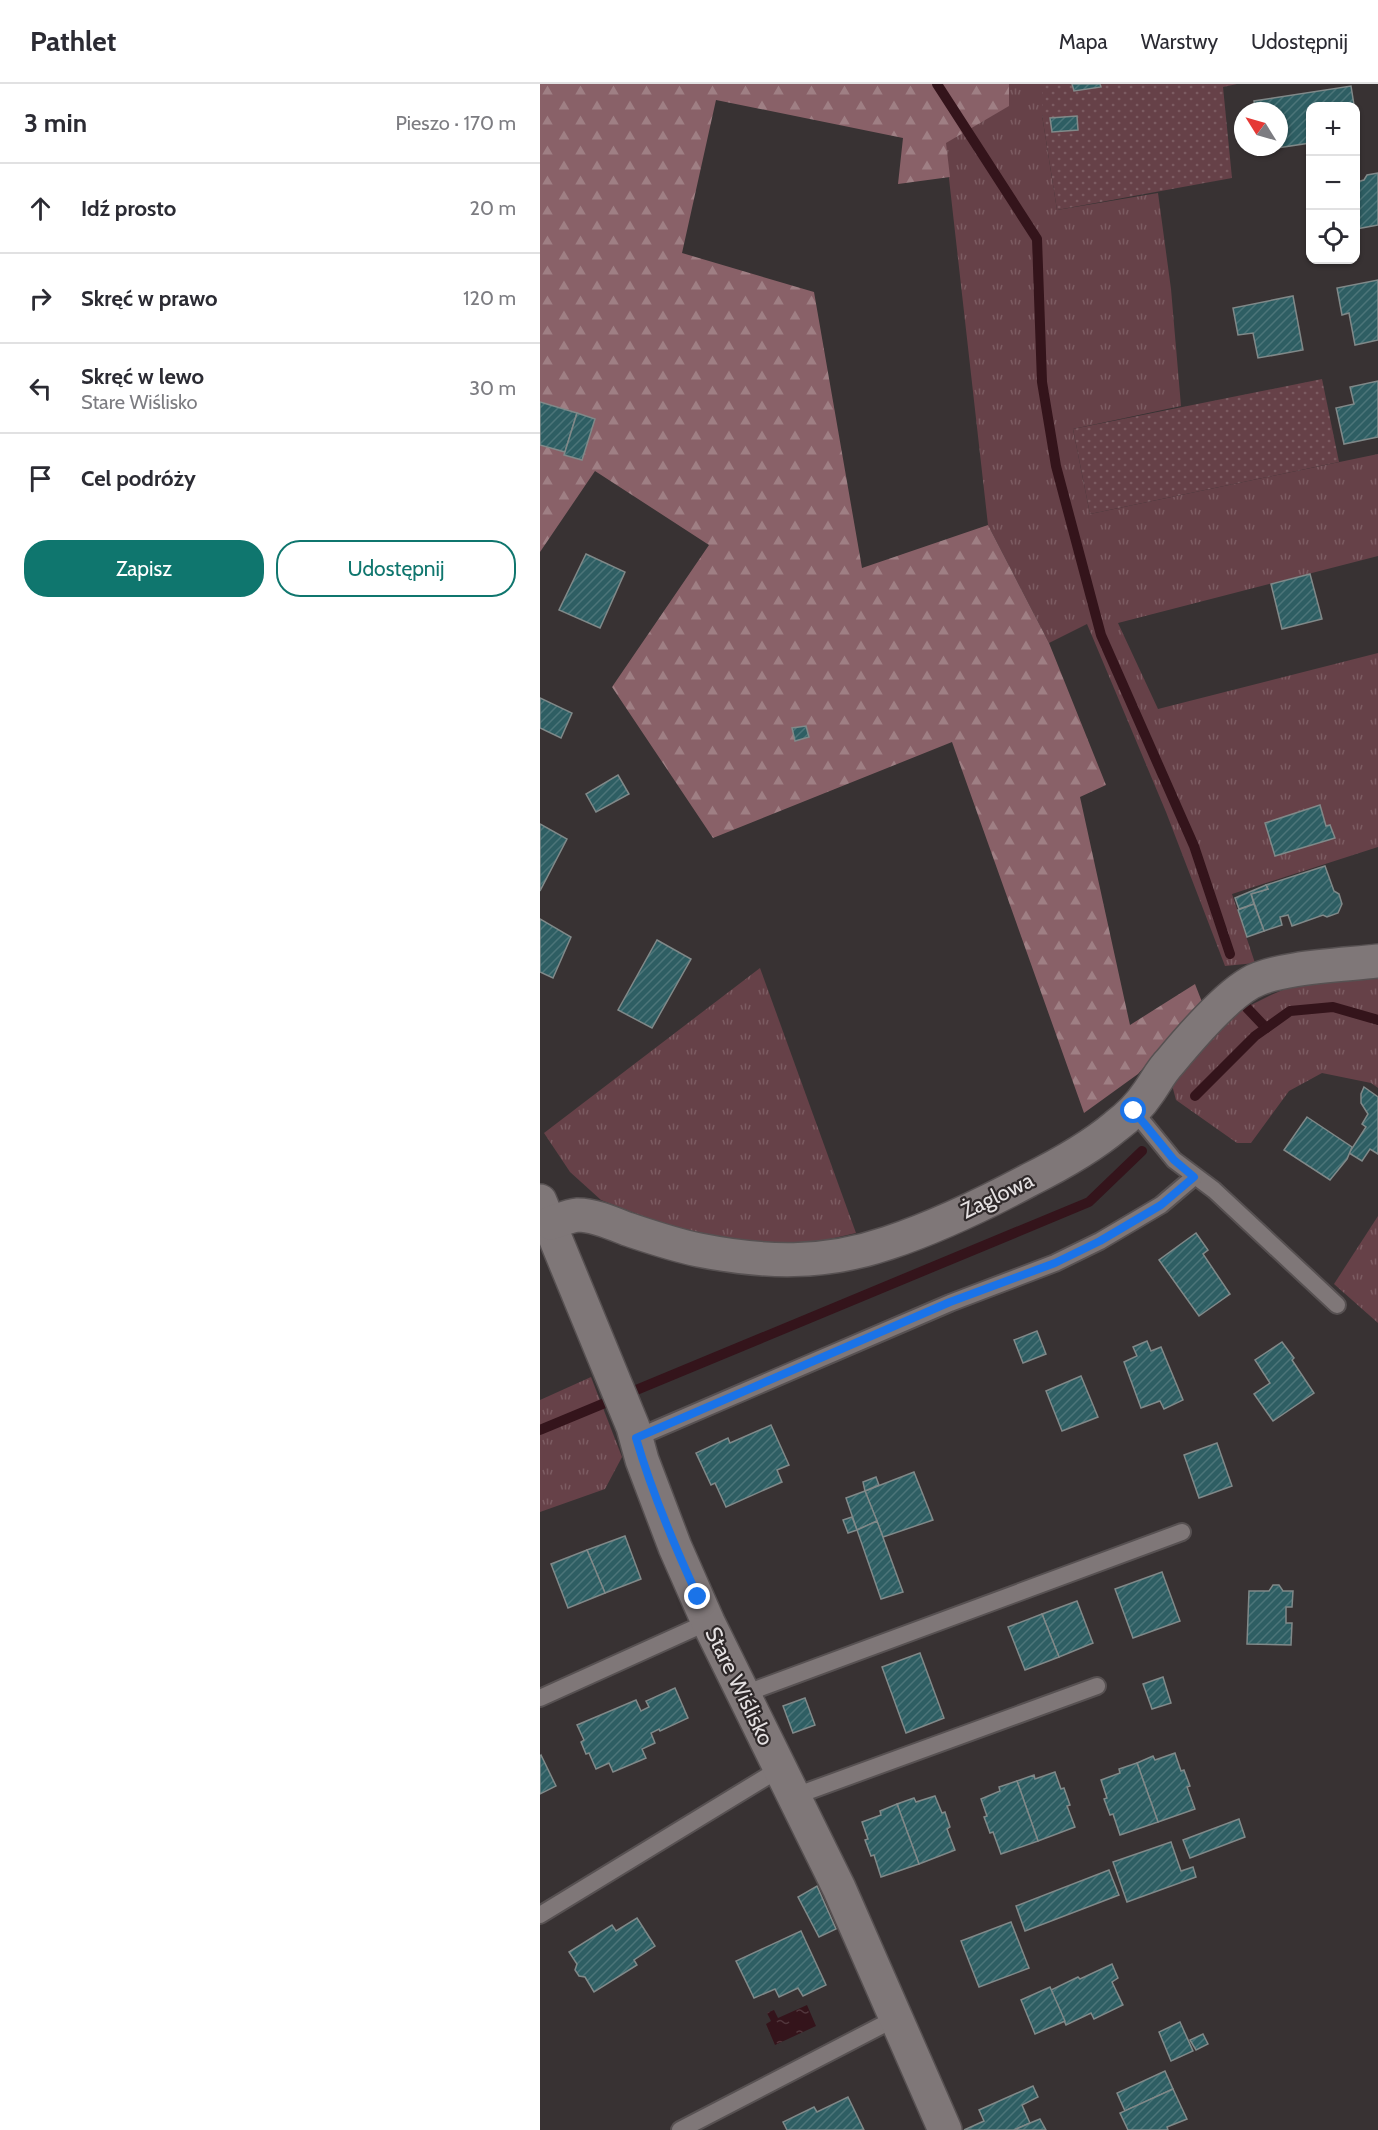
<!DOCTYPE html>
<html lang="pl">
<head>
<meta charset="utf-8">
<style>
	body { margin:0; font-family:Cabin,sans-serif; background:#f2f2f3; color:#2b2b33 }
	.controls { position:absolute; right:18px; top:18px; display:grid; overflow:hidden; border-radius:12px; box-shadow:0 2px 4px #0004 }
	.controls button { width:54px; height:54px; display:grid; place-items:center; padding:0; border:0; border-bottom:2px solid #e1e1e2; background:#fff; color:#2b2b33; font:30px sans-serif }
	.compass { position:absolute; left:694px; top:18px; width:54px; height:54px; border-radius:50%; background:#fff; box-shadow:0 2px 4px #0004; rotate:307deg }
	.stop { position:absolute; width:18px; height:18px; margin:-14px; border:4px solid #1a73e8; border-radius:50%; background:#fff }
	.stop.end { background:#1a73e8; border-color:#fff; box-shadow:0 2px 6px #0008 }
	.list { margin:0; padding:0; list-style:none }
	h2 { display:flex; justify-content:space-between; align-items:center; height:78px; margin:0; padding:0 24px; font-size:26px }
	h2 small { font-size:20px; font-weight:400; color:#7c7c81 }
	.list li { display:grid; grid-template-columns:39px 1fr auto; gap:18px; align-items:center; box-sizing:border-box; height:90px; padding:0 24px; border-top:2px solid #e1e1e2 }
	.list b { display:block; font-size:22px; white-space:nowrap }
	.list p { margin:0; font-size:20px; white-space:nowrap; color:#7c7c81 }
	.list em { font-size:20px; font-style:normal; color:#7c7c81 }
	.actions { display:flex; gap:12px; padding:18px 24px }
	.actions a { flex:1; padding:14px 0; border:2px solid #0f766e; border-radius:24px; text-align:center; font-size:21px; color:#0f766e }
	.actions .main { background:#0f766e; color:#fff }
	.icon { flex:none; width:33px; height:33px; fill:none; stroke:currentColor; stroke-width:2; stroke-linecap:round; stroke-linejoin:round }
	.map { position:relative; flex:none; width:838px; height:2046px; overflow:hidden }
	header { display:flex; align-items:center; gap:36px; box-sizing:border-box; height:84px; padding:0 30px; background:#fff; border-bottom:2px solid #e1e1e2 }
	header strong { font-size:28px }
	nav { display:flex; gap:33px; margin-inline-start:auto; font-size:21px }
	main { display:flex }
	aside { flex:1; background:#fff }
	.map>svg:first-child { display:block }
	.grass { fill:url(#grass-tufts) }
	.forest { fill:url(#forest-firs) }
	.garden { fill:url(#garden-dots) }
	.water { fill:url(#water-ripples) }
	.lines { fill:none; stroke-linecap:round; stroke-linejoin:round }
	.stream { stroke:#34141b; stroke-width:10 }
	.building { fill:url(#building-hatch); stroke:#808989; stroke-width:1.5 }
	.lane-casing { stroke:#575152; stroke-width:20 }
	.street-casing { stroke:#575152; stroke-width:36 }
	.lane { stroke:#7f7778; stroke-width:16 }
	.street { stroke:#7f7778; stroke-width:33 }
	.route { stroke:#1a73e8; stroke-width:8 }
	.labels { text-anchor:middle; stroke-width:4.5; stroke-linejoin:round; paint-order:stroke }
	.street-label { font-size:22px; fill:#e5e1e2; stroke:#2e2829 }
</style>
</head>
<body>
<header>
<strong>Pathlet</strong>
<nav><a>Mapa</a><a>Warstwy</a><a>Udostępnij</a></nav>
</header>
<main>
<aside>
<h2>3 min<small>Pieszo · 170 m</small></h2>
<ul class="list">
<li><svg class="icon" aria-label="ahead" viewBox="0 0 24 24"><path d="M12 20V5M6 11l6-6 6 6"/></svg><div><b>Idź prosto</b></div><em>20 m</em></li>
<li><svg class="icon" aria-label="right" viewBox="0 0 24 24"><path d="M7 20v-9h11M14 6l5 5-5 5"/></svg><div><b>Skręć w prawo</b></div><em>120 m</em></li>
<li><svg class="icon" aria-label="left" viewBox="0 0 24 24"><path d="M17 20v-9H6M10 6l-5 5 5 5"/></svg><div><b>Skręć w lewo</b><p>Stare Wiślisko</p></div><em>30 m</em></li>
<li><svg class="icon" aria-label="arrive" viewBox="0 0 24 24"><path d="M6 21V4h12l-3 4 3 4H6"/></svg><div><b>Cel podróży</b></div></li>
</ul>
<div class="actions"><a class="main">Zapisz</a><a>Udostępnij</a></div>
</aside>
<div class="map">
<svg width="838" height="2046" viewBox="0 0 838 2046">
	<defs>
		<pattern id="grass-tufts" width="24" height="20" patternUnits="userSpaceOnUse" patternTransform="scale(1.5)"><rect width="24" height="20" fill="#664148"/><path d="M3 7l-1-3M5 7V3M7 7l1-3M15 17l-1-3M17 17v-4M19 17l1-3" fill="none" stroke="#7c5c62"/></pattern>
		<pattern id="forest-firs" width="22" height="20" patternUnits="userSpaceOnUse" patternTransform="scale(1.5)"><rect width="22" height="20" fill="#896168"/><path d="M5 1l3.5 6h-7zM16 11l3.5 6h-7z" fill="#9f7f84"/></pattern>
		<pattern id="garden-dots" width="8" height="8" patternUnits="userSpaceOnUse" patternTransform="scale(1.5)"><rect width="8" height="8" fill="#664148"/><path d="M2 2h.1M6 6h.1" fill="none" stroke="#7c5c62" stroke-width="1.8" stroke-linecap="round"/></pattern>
		<pattern id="water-ripples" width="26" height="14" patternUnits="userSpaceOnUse" patternTransform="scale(1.5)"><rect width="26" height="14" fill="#34141b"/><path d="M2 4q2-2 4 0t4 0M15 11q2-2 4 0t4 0" fill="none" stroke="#51363c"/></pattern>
		<pattern id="building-hatch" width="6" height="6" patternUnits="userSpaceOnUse" patternTransform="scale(1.5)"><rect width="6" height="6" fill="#2e5e63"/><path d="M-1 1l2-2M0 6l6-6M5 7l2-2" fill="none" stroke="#4c7579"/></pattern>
	</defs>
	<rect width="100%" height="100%" fill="#383233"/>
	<!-- grass -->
	<g class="grass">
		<polygon points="469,0 502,0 502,31 517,126 618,109 631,205 641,322 533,345 550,430 838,370 838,472 578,539 618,625 838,569 838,763 692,810 715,879 685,882 626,728 547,540 509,559 448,441 405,59 468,22"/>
		<polygon points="220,884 316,1149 268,1160 197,1160 121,1139 61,1116 30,1088 4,1049"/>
		<polygon points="838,894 838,1004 831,999 782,989 749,1007 711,1059 697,1059 636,1016 632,1001 685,934 731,911 752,902"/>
		<polygon points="838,1132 838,1239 794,1200"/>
		<polygon points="51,1293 82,1373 65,1405 0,1428 0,1316"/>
	</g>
	<!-- forest -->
	<polygon class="forest" points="0,0 469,0 469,22 406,59 410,93 358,100 363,54 176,16 142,169 274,208 322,484 448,441 509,559 566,701 540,713 590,941 655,900 662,918 598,990 544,1029 412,658 173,754 72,603 169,461 55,387 0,468"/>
	<!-- garden -->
	<g class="garden">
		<polygon points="502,0 697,0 683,3 692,94 517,126 502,31"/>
		<polygon points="782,295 799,378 550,430 533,345"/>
	</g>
	<!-- water -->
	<polygon class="water" points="267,1921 276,1942 235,1961 226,1940 231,1937 227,1929 234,1926 238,1934"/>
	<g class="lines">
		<!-- stream -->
		<g class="stream">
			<polyline points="397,0 497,155 502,298 516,382 561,551 654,762 690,870"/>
			<polyline points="707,924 726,944"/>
			<polyline points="655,1012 715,952 750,927 793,923 838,936"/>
			<polyline points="0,1346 549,1118 602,1067"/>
		</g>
	</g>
	<!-- building -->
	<g class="building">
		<polygon points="532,0 560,0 561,3 534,7"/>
		<polygon points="811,2 814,21 770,22 770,59 737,64 739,63 739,27 715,27 714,17"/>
		<polygon points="537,32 538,46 512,48 510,34"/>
		<polygon points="838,89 838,141 816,145 816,98 824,96 827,91"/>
		<polygon points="838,196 838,256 815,261 809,229 802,231 797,204"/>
		<polygon points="753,212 763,266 718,274 713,249 698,251 693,224"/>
		<polygon points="838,297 838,353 804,360 796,324 814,320 810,303"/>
		<polygon points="0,318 37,329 25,368 0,361"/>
		<polygon points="37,329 55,335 42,376 24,371"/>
		<polygon points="46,470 85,488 60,544 19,526"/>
		<polygon points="770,490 782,535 742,545 731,500"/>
		<polygon points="0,614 32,629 21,654 0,644"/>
		<polygon points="266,642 269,653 255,657 252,644"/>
		<polygon points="78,691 89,710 56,728 46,710"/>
		<polygon points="780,721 786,742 790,741 795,754 735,772 725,739"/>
		<polygon points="0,740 27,755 0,807"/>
		<polygon points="785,782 794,807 799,810 802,820 798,829 787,833 783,831 752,842 748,831 740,833 742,841 724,847 711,810 728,805 726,801"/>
		<polygon points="726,801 728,805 711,810 714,820 699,825 695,814"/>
		<polygon points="714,820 724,847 707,853 698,826"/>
		<polygon points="0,835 31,853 13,894 0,888"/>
		<polygon points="117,856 151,875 112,944 78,926"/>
		<polygon points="824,1003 838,1013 838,1070 830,1065 822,1077 809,1069 826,1043 822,1040 828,1030 821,1019 821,1010"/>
		<polygon points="767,1033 812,1063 807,1075 790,1096 744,1066"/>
		<polygon points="656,1149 668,1166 663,1170 690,1210 659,1232 619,1176"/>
		<polygon points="497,1247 506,1270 483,1279 474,1256"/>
		<polygon points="607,1257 611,1267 621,1263 643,1316 624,1325 620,1317 601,1324 584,1278 597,1272 593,1263"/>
		<polygon points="742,1258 754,1274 752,1276 774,1309 733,1337 714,1310 730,1299 715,1276"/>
		<polygon points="541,1292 558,1333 522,1347 506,1307"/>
		<polygon points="231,1341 249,1381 237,1386 242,1398 186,1423 175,1399 171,1401 156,1369 188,1354 190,1359"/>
		<polygon points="677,1359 692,1402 659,1414 644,1371"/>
		<polygon points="374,1388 393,1436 343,1453 325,1407"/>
		<polygon points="336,1393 339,1401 325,1407 323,1398"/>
		<polygon points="325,1407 337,1437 317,1446 306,1414"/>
		<polygon points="312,1433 317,1446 308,1449 303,1436"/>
		<polygon points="337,1437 363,1508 341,1515 317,1446"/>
		<polygon points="85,1452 101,1495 65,1509 47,1466"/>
		<polygon points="47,1466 65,1509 28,1524 11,1480"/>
		<polygon points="622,1488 640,1537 593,1554 575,1505"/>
		<polygon points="733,1501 739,1501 743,1507 753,1507 752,1523 746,1523 746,1539 752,1539 751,1561 707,1560 709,1507 729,1507"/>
		<polygon points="537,1517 553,1559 519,1573 502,1530"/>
		<polygon points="502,1530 519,1573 485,1586 468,1543"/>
		<polygon points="380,1569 404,1634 366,1649 342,1583"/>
		<polygon points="623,1593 631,1619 612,1625 603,1600"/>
		<polygon points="135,1604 148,1634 120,1647 119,1645 111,1649 115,1659 102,1665 106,1674 73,1688 69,1679 56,1685 49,1669 46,1670 41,1658 44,1656 37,1641 96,1616 101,1627 109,1623 106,1617"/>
		<polygon points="265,1614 275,1641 253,1649 243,1622"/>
		<polygon points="635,1669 641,1687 644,1686 650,1702 647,1703 655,1725 618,1738 597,1679 613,1672 615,1676"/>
		<polygon points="1,1671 16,1702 0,1710 0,1672"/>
		<polygon points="597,1679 618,1738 580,1751 573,1730 570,1731 564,1715 567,1714 561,1696 580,1689 579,1685"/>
		<polygon points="515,1688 521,1705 524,1704 530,1721 527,1722 535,1743 498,1757 477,1697 494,1691 495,1695"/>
		<polygon points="477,1697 498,1757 461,1770 453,1748 450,1749 444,1733 447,1732 441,1715 460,1707 459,1703"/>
		<polygon points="395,1712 402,1729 405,1728 410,1743 407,1745 415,1766 379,1780 357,1720 374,1714 376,1718"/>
		<polygon points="357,1720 379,1780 341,1793 334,1771 331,1772 325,1756 328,1755 322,1738 341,1731 340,1727"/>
		<polygon points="699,1735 705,1753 650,1774 643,1756"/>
		<polygon points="631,1758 641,1787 653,1783 656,1793 587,1818 573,1778"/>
		<polygon points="569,1786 579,1811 485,1847 476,1822"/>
		<polygon points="277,1802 296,1845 279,1853 258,1813"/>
		<polygon points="97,1834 115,1862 94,1876 97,1881 54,1908 45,1893 39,1892 35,1886 37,1880 29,1868 72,1841 76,1847"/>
		<polygon points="471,1838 489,1884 439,1903 421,1857"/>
		<polygon points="261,1847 286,1901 263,1912 258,1904 239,1913 235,1905 214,1914 196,1877"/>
		<polygon points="572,1880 578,1894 572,1898 583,1921 554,1935 551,1929 526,1941 511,1906 538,1893 540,1895"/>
		<polygon points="510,1903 525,1937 495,1950 481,1916"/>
		<polygon points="640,1938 653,1967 631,1977 619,1948"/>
		<polygon points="663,1950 668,1960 656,1966 650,1956"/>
		<polygon points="625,1987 633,2005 585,2027 577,2009"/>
		<polygon points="493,2002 498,2013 482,2021 490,2039 474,2046 424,2046 444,2037 439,2026"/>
		<polygon points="633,2005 647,2035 627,2043 628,2046 588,2046 580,2029"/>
		<polygon points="308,2013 324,2046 247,2046 243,2038 274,2023 277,2028"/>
		<polygon points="500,2035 506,2046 474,2046 490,2039"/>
	</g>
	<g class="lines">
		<!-- lane casing -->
		<g class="lane-casing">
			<g id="lane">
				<polyline points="594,1027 634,1076 674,1106 797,1221"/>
				<polyline points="96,1354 410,1219 515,1179 560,1157 621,1121 654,1093"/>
				<polyline points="204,1610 642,1448"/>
				<polyline points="0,1614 168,1538"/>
				<polyline points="255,1712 557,1602"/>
				<polyline points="0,1831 241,1684"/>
				<polyline points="140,2046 356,1934"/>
			</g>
		</g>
		<!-- street casing -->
		<g class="street-casing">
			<g id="street">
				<polyline points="0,1117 93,1343 102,1376 135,1463 168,1538 299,1804 405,2046"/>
				<path d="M11 1139C20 1136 28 1132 38 1131 54 1131 72 1139 87 1145 111 1153 134 1161 159 1166 224 1179 284 1181 348 1159 396 1143 444 1120 489 1096 519 1081 550 1064 576 1042 588 1033 600 1021 608 1009 616 998 621 987 630 978 649 955 684 914 710 899 737 883 805 881 838 877"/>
			</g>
		</g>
		<!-- lane -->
		<use href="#lane" class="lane"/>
		<!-- street -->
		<use href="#street" class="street"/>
	</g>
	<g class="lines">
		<!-- route -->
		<path class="route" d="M158 1513C134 1461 112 1409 96 1354L410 1218 515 1179 560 1157 621 1121 654 1093 634 1076 594 1027"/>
	</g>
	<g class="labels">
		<!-- street labels -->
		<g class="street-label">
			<text transform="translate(457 1111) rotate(-26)" y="8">Żaglowa</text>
			<text transform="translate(200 1602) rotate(64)" y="8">Stare Wiślisko</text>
		</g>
	</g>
</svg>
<div class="controls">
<button>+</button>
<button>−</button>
<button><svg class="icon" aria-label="locate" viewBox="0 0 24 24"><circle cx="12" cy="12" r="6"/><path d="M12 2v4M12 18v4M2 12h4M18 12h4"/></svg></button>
</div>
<svg class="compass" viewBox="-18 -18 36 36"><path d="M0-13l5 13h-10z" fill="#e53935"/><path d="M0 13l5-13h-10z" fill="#7c7c81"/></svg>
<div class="stop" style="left:594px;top:1027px"></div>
<div class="stop end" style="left:158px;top:1513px"></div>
</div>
</main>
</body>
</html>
